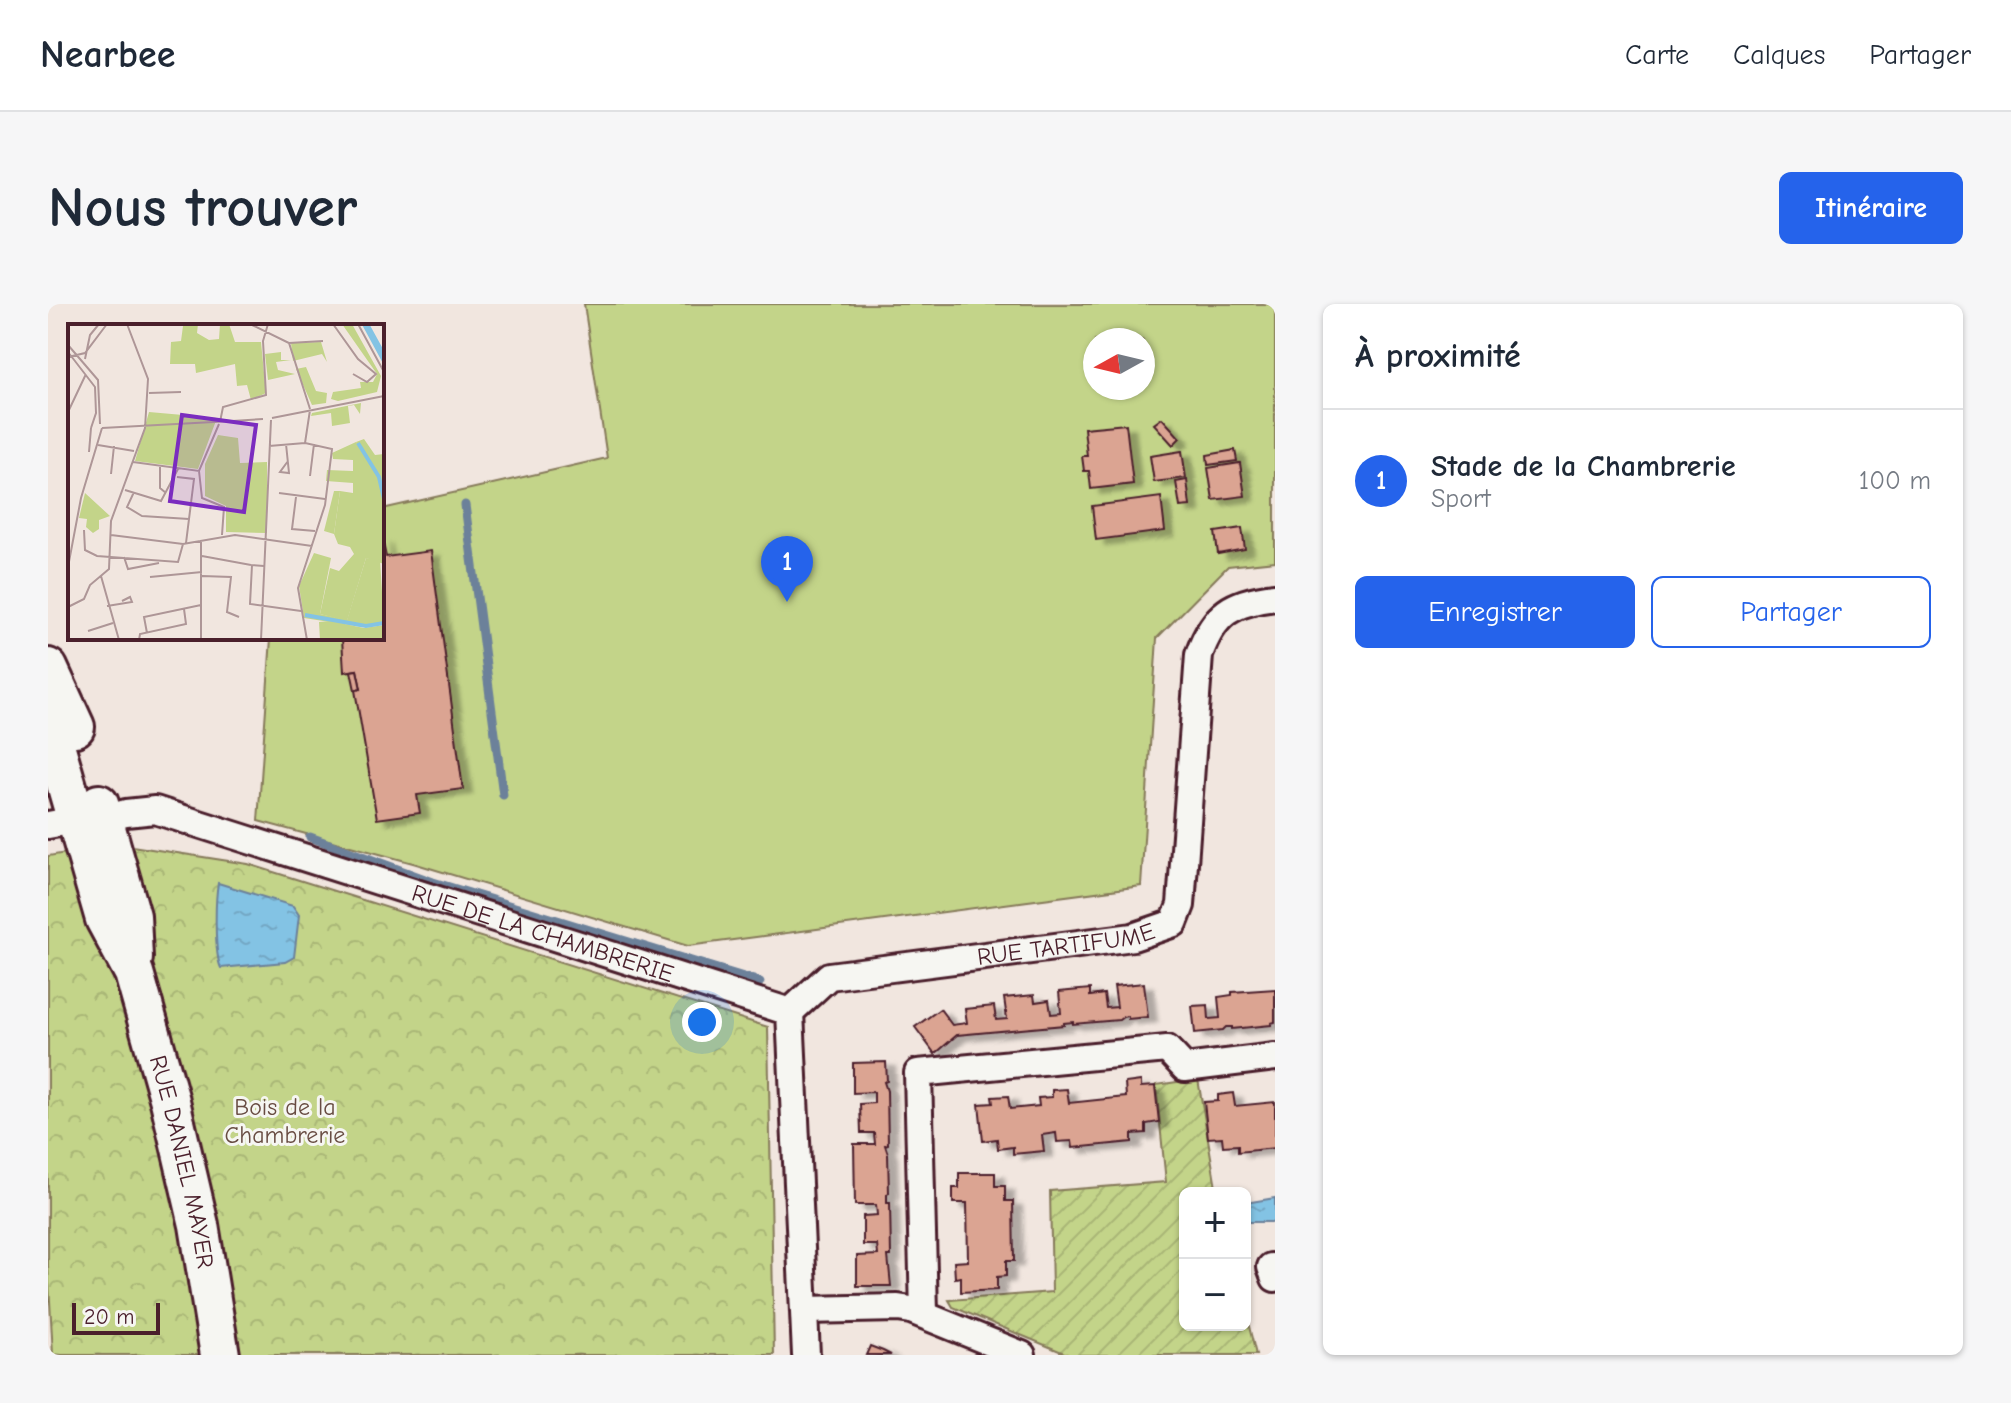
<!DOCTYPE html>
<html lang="fr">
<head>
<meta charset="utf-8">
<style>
	body { margin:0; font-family:"Comic Neue",sans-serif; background:#f6f6f7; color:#1f2937 }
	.controls { position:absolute; right:24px; bottom:24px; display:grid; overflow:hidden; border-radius:12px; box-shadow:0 2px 6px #0004 }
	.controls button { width:72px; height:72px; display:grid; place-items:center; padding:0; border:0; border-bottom:2px solid #e0e1e3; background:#fff; color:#1f2937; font:40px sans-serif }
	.compass { position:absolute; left:1035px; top:24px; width:72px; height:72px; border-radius:50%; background:#fff; box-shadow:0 2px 6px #0004; rotate:262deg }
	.scale { position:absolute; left:24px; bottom:20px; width:88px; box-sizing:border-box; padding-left:8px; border:4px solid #4a1f2b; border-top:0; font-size:22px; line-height:28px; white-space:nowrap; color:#4a1f2b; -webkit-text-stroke:6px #f6f6f2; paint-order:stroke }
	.you { position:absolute; left:654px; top:718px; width:28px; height:28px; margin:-20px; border:6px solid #fff; border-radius:50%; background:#1a73e8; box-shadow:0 0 0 12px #1a73e833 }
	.badge { display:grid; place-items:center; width:52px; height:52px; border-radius:50%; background:#2563eb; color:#fff; font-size:26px; font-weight:700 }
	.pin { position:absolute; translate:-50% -66px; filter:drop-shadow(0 2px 4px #0008) }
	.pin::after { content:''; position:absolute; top:42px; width:28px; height:24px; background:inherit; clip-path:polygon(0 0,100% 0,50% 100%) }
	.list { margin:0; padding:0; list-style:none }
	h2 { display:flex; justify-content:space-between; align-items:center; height:104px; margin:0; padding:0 32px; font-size:34px }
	h2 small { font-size:26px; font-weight:400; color:#747a83 }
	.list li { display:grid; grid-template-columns:52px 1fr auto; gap:24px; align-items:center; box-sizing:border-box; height:144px; padding:0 32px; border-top:2px solid #e0e1e3 }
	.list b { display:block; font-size:30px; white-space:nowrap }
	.list p { margin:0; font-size:26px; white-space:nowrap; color:#747a83 }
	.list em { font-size:26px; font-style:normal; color:#747a83 }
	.actions { display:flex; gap:16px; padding:24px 32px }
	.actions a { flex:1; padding:18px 0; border:2px solid #2563eb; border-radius:12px; text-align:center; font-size:28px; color:#2563eb }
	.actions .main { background:#2563eb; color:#fff }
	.map { position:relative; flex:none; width:1227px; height:1051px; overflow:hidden; border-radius:12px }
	header { display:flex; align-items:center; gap:48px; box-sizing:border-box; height:112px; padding:0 40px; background:#fff; border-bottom:2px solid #e0e1e3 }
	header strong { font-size:38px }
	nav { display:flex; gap:44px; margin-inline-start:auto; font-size:28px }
	.intro { display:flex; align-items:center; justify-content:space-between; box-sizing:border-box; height:192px; padding:0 48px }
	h1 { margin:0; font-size:56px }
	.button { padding:20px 36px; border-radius:12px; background:#2563eb; color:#fff; font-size:28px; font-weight:700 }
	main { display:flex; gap:48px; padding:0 48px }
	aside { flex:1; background:#fff; border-radius:12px; box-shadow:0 2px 6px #0004 }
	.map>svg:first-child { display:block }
	.green { fill:#c3d489; stroke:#867a5a; stroke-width:2; fill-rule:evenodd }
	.forest { fill:url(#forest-crowns); stroke:#867a5a; stroke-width:2 }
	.garden { fill:url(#garden-furrows); stroke:#867a5a; stroke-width:2 }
	.water { fill:url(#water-ripples); stroke:#6c819a; stroke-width:2 }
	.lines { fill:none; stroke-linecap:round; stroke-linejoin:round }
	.stream { stroke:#6c819a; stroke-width:9 }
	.building { fill:#dba492; stroke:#4a1f2b; stroke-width:2; filter:url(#shadow) }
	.street-casing { stroke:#4a1f2b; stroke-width:32 }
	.secondary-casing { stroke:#4a1f2b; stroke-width:44 }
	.street { stroke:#f6f6f2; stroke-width:26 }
	.secondary { stroke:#f6f6f2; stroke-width:38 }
	.labels { text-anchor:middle; stroke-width:6; stroke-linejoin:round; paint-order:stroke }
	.street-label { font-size:24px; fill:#4a1f2b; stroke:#f6f6f2 }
	.park-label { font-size:24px; fill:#684c42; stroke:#f6f6f2 }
	.inset-river { fill:none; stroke:#83c3e4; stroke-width:4 }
	.inset-road { fill:none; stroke:#ae9697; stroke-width:2 }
	.view { fill:#7b2cbf; fill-opacity:0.15; stroke:#7b2cbf; stroke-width:4 }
	.inset-edge { fill:none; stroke:#4a1f2b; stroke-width:4 }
</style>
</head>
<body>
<header>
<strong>Nearbee</strong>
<nav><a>Carte</a><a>Calques</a><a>Partager</a></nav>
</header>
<div class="intro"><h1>Nous trouver</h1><a class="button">Itinéraire</a></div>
<main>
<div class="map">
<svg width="1227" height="1051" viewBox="0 0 1227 1051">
	<defs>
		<pattern id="forest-crowns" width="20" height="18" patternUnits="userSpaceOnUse" patternTransform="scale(2)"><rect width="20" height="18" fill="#c3d489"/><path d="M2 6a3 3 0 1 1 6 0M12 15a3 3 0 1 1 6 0" fill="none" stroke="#a9b676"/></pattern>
		<pattern id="garden-furrows" width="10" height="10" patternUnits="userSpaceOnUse" patternTransform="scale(2)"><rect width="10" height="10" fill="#c3d489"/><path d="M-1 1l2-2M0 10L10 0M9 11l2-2" fill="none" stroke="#a9b676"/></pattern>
		<pattern id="water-ripples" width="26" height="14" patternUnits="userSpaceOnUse" patternTransform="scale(2)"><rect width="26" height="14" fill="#83c3e4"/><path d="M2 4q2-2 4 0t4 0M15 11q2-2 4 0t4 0" fill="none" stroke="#73a7c4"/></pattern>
		<filter id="shadow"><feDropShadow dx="9" dy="5" stdDeviation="2" flood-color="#0004"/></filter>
	</defs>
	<rect width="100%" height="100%" fill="#f1e6df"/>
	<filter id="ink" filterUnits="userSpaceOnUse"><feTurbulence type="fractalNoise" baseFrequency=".0125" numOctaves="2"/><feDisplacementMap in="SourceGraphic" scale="16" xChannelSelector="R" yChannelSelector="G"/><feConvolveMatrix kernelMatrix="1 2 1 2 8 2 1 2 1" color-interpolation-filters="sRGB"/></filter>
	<g filter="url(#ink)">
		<!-- green -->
		<path class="green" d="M536 0H1227V257L1180 262 1109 334 1093 582 640 642 365 559 210 517 223 334H334V205L559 154ZM1047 36H1095V84H1047Z"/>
		<!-- forest -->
		<polygon class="forest" points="71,540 200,560 720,723 726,1051 5,1051 0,961 0,552"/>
		<!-- garden -->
		<polygon class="garden" points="1150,775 1169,889 1137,889 1137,1021 1197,1021 1197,1006 1208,1051 1021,1051 905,1003 901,996 1004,988 1002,887 1118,878 1108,781"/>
		<!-- water -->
		<g class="water">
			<path d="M170 579 245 602 251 611 246 653 237 658 173 664C166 650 167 596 170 579Z"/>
			<polygon points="1227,894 1227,918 1197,918 1197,899"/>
		</g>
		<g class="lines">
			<!-- stream -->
			<g class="stream">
				<polyline points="417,201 455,491"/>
				<polyline points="262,533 385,578 712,678"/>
			</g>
		</g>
		<!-- building -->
		<g class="building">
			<polygon points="1114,114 1132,134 1125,141 1106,120"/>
			<polygon points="1078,120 1085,180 1043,185 1041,167 1036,167 1034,152 1039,152 1036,124"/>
			<polygon points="1187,146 1189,157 1160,161 1159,151"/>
			<polygon points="1134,147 1138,174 1106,178 1102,152"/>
			<polygon points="1192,159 1197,192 1165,196 1160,164"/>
			<polygon points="1139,176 1142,202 1132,203 1128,178"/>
			<polygon points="1113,193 1117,227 1048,236 1044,202"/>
			<polygon points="1194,224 1197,245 1170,250 1167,228"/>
			<polygon points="334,234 338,253 383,247 415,485 369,491 372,509 329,515 307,386 313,385 309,366 296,368 294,334 334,334"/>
			<polygon points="309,366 313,385 307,386 303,367"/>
			<polygon points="1096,679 1100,713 1080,715 1080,712 1075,713 1071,716 1025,720 1025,718 1016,719 1016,721 909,731 887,750 867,723 892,705 904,721 919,719 917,705 946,702 948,716 959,715 956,694 986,691 987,698 1001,696 1003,710 1013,709 1011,688 1042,685 1042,692 1056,690 1058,704 1069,703 1066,682"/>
			<polygon points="1227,685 1227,718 1223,719 1223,721 1184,725 1184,723 1178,723 1175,726 1147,729 1144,702 1160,701 1161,715 1172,714 1170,693 1184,691 1184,688"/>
			<polygon points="838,758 839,777 836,778 839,787 840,840 837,841 840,850 841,889 839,890 839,899 842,899 843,952 840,952 843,982 809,982 809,952 830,951 829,941 815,941 815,912 829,911 828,901 807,901 806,840 827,840 826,829 813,829 812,800 826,799 826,788 805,789 805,759"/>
			<polygon points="1093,777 1093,783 1107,782 1111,818 1098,820 1098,829 1084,830 1084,838 1025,844 1024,837 1009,838 1008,829 994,831 996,847 965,850 965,843 950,845 949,835 935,837 931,800 945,799 944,793 960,792 962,805 991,802 990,794 1004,793 1004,786 1019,785 1021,799 1068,794 1078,793 1077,779"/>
			<polygon points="1185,789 1187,802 1227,798 1227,844 1190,848 1190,841 1175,842 1174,833 1160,834 1156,798 1170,797 1170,791"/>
			<polygon points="911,869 947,869 947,882 957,882 957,897 965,897 966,957 958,957 958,972 949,973 949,986 913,988 913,973 907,974 906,958 920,957 919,899 905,899 905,884 911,884"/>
			<polygon points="822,1042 835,1047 843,1051 818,1051"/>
		</g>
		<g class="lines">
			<!-- street casing -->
			<g class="street-casing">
				<g id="street">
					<path id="s1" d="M55 515 78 509 107 506 742 708 758 1051"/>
					<polyline points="0,521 28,516"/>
					<path id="s2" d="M742 708 781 672 1085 633 1126 619 1133 601 1151 351C1166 309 1184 298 1227 293"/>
					<polyline points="1223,963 1227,974"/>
					<polyline points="757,1006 850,1004 863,1006 974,1051"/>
					<polyline points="876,1009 870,769 1119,745 1137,764 1227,753"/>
				</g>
			</g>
			<!-- secondary casing -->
			<g class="secondary-casing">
				<g id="secondary">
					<polyline points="0,364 27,423"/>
					<path id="s3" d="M0 401 5 434 57 615 86 669 122 797 151 921 172 1051"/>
					<polyline points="51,500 83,612 85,654"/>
				</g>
			</g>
			<!-- street -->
			<use href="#street" class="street"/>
			<!-- secondary -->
			<use href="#secondary" class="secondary"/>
		</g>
	</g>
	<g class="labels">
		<!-- street labels -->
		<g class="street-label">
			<text dy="8" stroke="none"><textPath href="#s1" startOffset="460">RUE DE LA CHAMBRERIE</textPath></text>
			<text dy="8" stroke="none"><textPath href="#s2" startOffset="292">RUE TARTIFUME</textPath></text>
			<text dy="8" stroke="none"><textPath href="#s3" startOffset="478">RUE DANIEL MAYER</textPath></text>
		</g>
		<!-- park labels -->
		<g class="park-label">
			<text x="237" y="811">Bois de la<tspan x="237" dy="28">Chambrerie</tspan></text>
		</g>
	</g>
	<!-- overview -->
	<g transform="translate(20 20)">
		<rect width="316" height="316" fill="#f1e6df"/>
		<path d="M130 0 129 9 141 16 151 15 152 0H161L167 18H193L198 69 183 76 179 61 169 62 167 40 128 49 127 40H102L103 18 113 17 115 2ZM274 0H284L313 52 309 68 270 77 263 75 265 68 293 64 292 58H305L309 50ZM253 18 259 38 254 30 225 37 223 19ZM213 28V36H223L208 38 210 46 227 50 200 56 197 30ZM238 43 248 67 259 69 258 79 244 81 228 45ZM293 79 292 90 286 81 280 82 282 99 264 102 263 89 243 92 244 89ZM150 111 170 114 172 139 199 138V209L158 208V182L137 172V140ZM288 118 314 158 316 240 298 234 279 297 252 290 262 244 271 247 286 230 282 223 270 220 266 210 272 167 285 169V159L258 157 259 146 285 147V136L265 135 264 129ZM262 297 296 304 316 301V316H252L251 298Z" fill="#c3d489"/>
		<path d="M81 88 149 94 130 145 67 137ZM296 115 307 131 316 130V169L312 154 297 139 288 118ZM266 167H272L266 210 256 207ZM17 169 42 192 31 196V205L25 209 18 203 19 195 11 194ZM246 229 263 234 252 290 279 296 298 234 312 236 316 300 294 303 236 294 231 262Z" fill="#c3d489"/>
		<path class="inset-river" d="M296 0 316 37M299 0 316 31M290 119 311 153 316 175M237 291 298 302 316 299"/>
		<path class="inset-road" d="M182 0 221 19 242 85M265 0 290 35 308 50 299 58 285 50M290 0 316 48M221 19 255 17M0 21 30 56 32 100M0 28 27 63 28 89 23 104M0 33 17 29 39 0M17 35 22 11 31 0M81 69 113 68M0 88 18 50M204 94 316 72M164 97 195 95M152 98 155 83 198 71 195 17 200 0M34 104 164 97M218 120 221 149 212 148 220 137M30 121 66 127M201 122 237 119M21 128 23 104M65 138 131 147 151 100M92 142V164L98 169M131 147 134 174 156 183 154 211M43 150 46 122M242 152 246 120M109 153 126 155 118 219M57 166 93 177 110 145M66 168 59 183 74 192 121 195M211 169 257 175M228 173 224 205 247 207M16 206 17 226 29 232 110 238 115 220M43 211 115 220 167 211 244 222M134 232 183 241M56 233 60 245 91 239M196 242 184 241 182 280 233 287M0 243 13 174 34 104M33 252 51 316M134 252 163 253 159 288 171 293M82 253 134 248M39 282 64 278 62 273 54 277M0 283 16 275 22 261 41 245 43 197 77 104 80 55 59 0M20 307 45 299M79 309 76 293 133 281M71 316 72 310 118 300 116 285M133 316V216M193 316 203 96M239 316 230 264 257 181 264 125 237 119 242 86"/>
		<path class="view" d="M114 91 188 101 176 188 102 177Z"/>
		<rect width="316" height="316" class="inset-edge"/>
	</g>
</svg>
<div class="controls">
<button>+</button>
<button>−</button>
</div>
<svg class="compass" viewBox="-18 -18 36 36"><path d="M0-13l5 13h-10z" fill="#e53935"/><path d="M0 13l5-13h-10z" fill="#747a83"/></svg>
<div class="scale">20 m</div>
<div class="you"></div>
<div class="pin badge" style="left:739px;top:298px">1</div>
</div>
<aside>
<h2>À proximité<small></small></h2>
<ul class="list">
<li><span class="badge">1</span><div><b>Stade de la Chambrerie</b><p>Sport</p></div><em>100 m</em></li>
</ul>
<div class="actions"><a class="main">Enregistrer</a><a>Partager</a></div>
</aside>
</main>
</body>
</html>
